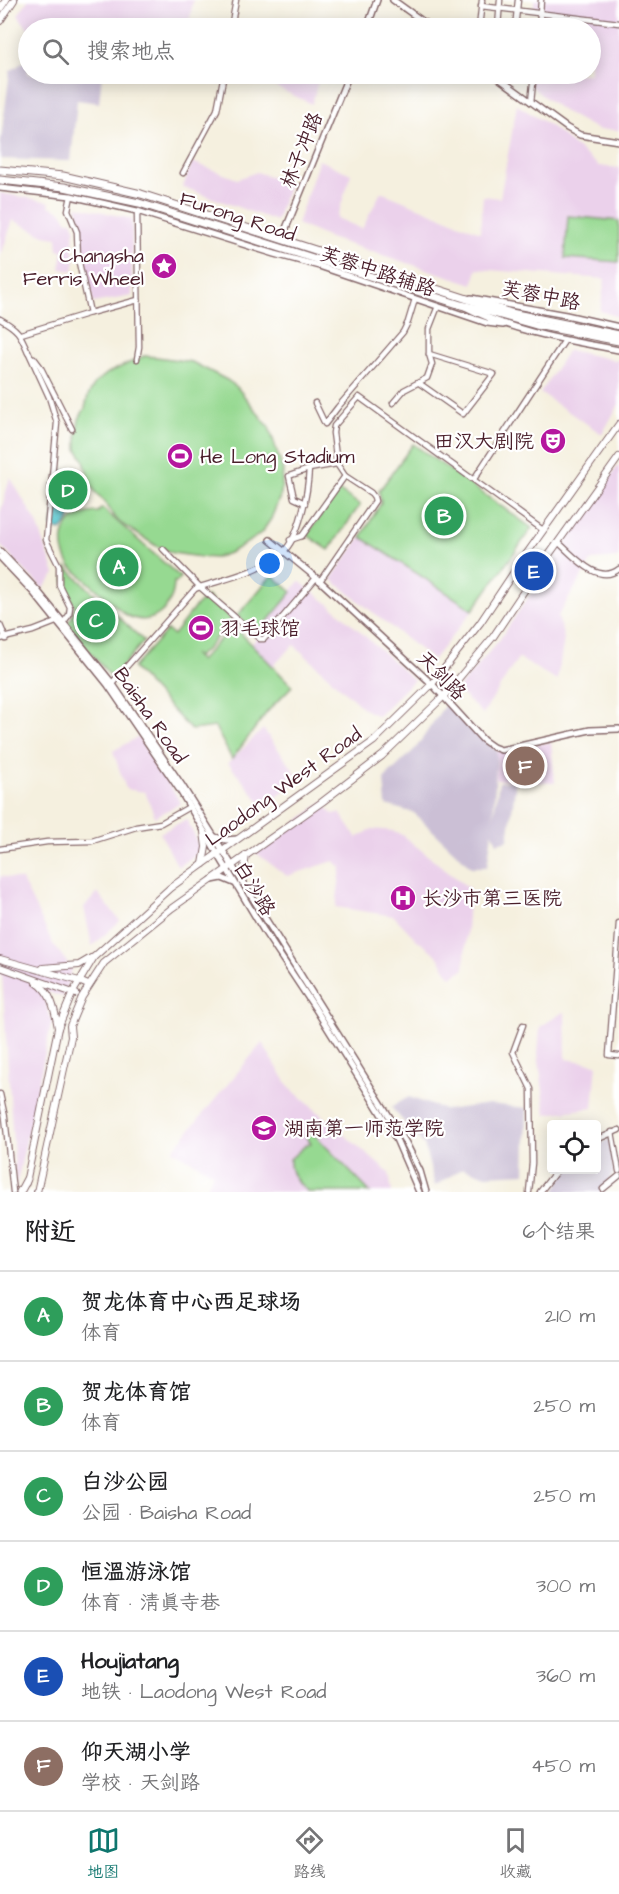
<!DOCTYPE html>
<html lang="zh">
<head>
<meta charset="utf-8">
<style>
	body { margin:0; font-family:"Architects Daughter","LXGW WenKai TC",sans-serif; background:#f2f2f2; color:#202124 }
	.controls { position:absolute; right:18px; bottom:18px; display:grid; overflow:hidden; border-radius:6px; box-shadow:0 3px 15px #0003 }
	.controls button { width:54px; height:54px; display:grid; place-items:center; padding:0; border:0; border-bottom:2px solid #e0e0e0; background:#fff; color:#202124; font:30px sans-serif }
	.you { position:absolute; left:270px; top:564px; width:21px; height:21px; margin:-15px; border:4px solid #fff; border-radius:50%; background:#1a73e8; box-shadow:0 0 0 9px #1a73e833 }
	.badge { display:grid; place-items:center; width:39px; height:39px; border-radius:50%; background:#0f766e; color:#fff; font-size:20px; font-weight:700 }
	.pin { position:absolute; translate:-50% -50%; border:3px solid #fff; box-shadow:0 2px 6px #0006 }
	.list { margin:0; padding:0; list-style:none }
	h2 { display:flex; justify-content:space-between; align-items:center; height:78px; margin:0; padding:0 24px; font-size:26px }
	h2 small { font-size:20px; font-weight:400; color:#757577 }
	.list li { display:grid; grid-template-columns:39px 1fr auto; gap:18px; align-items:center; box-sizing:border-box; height:90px; padding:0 24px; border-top:2px solid #e0e0e0 }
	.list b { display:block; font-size:22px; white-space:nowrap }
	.list p { margin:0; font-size:20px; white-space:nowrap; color:#757577 }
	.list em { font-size:20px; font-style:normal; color:#757577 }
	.icon { flex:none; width:33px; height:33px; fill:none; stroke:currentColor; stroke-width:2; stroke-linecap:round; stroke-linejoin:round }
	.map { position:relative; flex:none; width:619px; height:1192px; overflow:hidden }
	.search { position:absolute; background:#fff; box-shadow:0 3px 15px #0003; left:18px; right:18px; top:18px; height:66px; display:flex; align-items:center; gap:15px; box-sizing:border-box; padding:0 21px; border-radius:33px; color:#757577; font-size:22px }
	.sheet { height:618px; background:#fff }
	nav { display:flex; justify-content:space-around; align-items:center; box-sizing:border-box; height:84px; border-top:2px solid #e0e0e0; background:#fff; font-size:16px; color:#757577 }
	nav a { display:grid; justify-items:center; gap:3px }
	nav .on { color:#0f766e }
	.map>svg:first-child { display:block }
	.built { fill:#ebd1eb }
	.industrial { fill:#cbbfd5 }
	.green { fill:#96d991; stroke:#707c5e; stroke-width:1.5 }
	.water { fill:#58c6ce; stroke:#51727c; stroke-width:1.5 }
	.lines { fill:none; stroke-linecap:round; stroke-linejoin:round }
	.minor-casing { stroke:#86686a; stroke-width:7 }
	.tertiary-casing { stroke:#86686a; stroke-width:8 }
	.secondary-casing { stroke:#86686a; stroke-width:8 }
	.primary-casing { stroke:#86686a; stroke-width:9 }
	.minor { stroke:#fff; stroke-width:4.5 }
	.tertiary { stroke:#fff; stroke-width:5 }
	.secondary { stroke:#fff; stroke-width:6 }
	.primary { stroke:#fff; stroke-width:7 }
	.labels { text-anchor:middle; stroke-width:4.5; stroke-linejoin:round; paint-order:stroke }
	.street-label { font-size:20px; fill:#4a1f2b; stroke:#fff }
	.poi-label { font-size:20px; fill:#4a1f2b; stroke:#fff; text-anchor:start }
</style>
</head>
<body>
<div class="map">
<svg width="619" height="1192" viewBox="0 0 619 1192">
	<rect width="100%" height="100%" fill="#fff"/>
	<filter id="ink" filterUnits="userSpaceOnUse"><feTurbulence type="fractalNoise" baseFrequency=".0167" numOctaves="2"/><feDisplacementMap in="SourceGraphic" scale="12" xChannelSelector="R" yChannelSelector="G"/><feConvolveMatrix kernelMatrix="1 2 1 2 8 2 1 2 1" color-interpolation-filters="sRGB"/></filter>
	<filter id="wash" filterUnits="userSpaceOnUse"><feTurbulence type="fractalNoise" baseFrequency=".008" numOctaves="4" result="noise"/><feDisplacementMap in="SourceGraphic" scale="24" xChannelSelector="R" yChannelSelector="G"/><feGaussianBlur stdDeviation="1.35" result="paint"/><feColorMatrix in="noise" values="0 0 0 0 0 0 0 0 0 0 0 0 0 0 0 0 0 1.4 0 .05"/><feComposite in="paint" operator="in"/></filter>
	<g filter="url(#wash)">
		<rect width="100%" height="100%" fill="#f5f0df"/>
		<!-- built -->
		<g class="built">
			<polygon points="28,0 193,0 190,18 180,28 28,29 18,15"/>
			<polygon points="534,0 619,0 619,130 598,130 563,111 539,93 519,74 590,74 590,28 544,28 546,9 534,8"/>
			<polygon points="257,74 320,74 312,104 256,78"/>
			<polygon points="517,105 549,125 599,166 619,168 619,317 600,311 605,279 477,269 473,284 329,238 297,224 319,160 351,174 337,218 362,229 381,192 480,232 483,196 500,198"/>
			<polygon points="192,162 237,179 257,172 289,184 276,221 183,187"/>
			<polygon points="0,193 50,202 49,206 61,211 68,221 72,221 76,231 74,231 73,241 74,242 72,253 76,254 73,271 60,269 63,251 58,250 57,237 44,235 13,220 0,258"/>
			<polygon points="77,206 132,219 132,296 93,303"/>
			<polygon points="568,350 619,361 619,404 602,434 540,393"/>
			<polygon points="619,464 619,555 617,558 592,560 558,616 564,639 557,680 518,658 483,714 457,690 500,639"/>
			<polygon points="10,477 37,523 55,574 43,589 0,545 0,514"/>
			<polygon points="361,537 473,610 433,660 331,579"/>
			<polygon points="299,581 335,609 414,680 378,716 364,709 294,645 273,666 252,644"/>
			<polygon points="263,729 299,777 265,808 228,763"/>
			<polygon points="138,737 181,803 155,817 145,792 126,789 113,751"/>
			<polygon points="551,742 555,783 496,780 497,751"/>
			<polygon points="323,802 332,814 340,813 357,838 372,829 393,831 402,835 470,889 464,969 451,977 436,954 417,940 394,916 336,907 341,867 334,861 287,876 256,853"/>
			<polygon points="187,819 201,851 178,867 160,833"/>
			<polygon points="0,876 22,880 53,944 72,969 63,997 41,990 52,1021 16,1187 2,975 0,974"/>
			<polygon points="98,893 120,921 92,946 84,907"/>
			<polygon points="565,1011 566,1059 597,1064 593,1108 546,1114 538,1054 540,1027"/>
			<polygon points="262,1043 290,1088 389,1173 392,1192 205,1192 213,1173 173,1150"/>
		</g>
		<!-- industrial -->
		<g class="industrial">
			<polygon points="28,59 28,74 102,74 99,103 77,100 71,161 0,159 0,146 10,71"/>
			<polygon points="446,703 497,751 493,818 499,782 516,781 508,840 497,843 492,832 487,867 471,867 414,813 386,805 384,779 416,748"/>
			<polygon points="409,1097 445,1110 489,1104 527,1108 525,1173 484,1175 463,1168 435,1186 424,1145 391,1107"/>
			<polygon points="609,1138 614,1171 603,1192 555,1192 565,1170 596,1170 597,1147"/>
		</g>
		<!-- green -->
		<g class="green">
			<polygon points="568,216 619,221 619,262 565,258"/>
			<polygon points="144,356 157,357 192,362 227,380 237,387 269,427 283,470 281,494 271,519 262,532 252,540 229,553 215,558 200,557 173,553 158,547 120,523 113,515 105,502 95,492 89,481 84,460 77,449 77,431 79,419 85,408 88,396 95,383 108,373"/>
			<polygon points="413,444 532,528 473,610 361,537 381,503 379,491"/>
			<polygon points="338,490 360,505 329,550 307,535"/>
			<path d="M102 508 180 577 176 583 174 582C174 608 152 629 126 615L70 566C54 538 65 513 98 512Z"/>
			<path d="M66 567 144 641 112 678 66 624 72 617 75 606C64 589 63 586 66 567Z"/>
			<polygon points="272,575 292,592 257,634 237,616"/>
			<polygon points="207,596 231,619 208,648 197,657 193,654 200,661 233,625 292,686 267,712 232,759 215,727 191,730 133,668 167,630 173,635 195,607"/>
			<path d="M310 1130 370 1192H308C297 1181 289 1175 290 1159L306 1145 311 1143 305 1135Z"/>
		</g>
		<!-- water -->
		<polygon class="water" points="60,470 82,474 77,507 75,514 71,514 69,521 61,530 52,528"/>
	</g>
	<g filter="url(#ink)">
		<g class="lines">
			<!-- minor casing -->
			<g class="minor-casing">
				<g id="minor">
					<polyline points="481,6 619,23"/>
					<polyline points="231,28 236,0"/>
					<polyline points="479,28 482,0"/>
					<polyline points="498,28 500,0"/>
					<polyline points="515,28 518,0"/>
					<polyline points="539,28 541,0"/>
					<polyline points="531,102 534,74"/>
					<polyline points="183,173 217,110 224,74"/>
					<polyline points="90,313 138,300"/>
					<path d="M0 319C18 329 20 333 28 352"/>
					<polyline points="21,334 90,313 78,258 77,232 68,210 71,196"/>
					<polyline points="28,351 49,397 57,423 46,540 59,566 59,585 70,607 69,615 63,623"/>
					<polyline points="34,358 40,366 72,429"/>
					<polyline points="137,359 139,347 137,211"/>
					<polyline points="419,383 463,414 494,374 429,354"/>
					<polyline points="315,403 325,424 338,407 403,332 408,322 415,299"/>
					<polyline points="393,403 404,390 427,378 432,364 429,354 429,329 438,306"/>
					<polyline points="474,479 565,340"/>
					<polyline points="305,503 294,498 289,476 309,469 337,464 333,433 334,426 359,397 543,530"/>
					<polyline points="290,540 302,536 345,476"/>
					<path d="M558 542C573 555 598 586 619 569"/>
					<polyline points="163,549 200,587 260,639 264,639 316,578"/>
					<polyline points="320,581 375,501 374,497 371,493 345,476 337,464"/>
					<polyline points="0,625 6,639"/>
					<polyline points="0,639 33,631 56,622"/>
					<path d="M112 683 195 589 200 587C229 578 258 572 282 553 300 538 308 491 309 469"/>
					<polyline points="0,849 47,842 92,841 136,827 161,823 189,807"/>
					<polyline points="619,923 609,1055 619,1056"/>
					<polyline points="523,1025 513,1052 531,1089 532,1163 529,1192"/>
					<polyline points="0,1094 5,1117 13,1192"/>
					<polyline points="612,1132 619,1171"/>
					<polyline points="596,1140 619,1130"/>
					<polyline points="603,1189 619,1176"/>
					<polyline points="540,1192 557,1170"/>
				</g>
			</g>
			<!-- tertiary casing -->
			<g class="tertiary-casing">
				<g id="tertiary">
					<polyline points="393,0 432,28"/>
					<polyline points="367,28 377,0"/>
					<polyline points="493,74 567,128 580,135 619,141"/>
					<polyline points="0,188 71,196 137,211 275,254 319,266 487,323 503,325"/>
					<polyline points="282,238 349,74"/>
					<polyline points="471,298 566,315 619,327"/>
					<path d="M465 307C513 332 566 340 619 350"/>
					<polyline points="270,540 320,581 432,684 483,740 493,747 501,750 590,730 619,729"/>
					<polyline points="0,551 37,590 112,683 183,787 406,1143 420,1171 426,1192"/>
					<polyline points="0,557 33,592 108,685 179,789 264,931 315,1008 380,1112 396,1139 419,1192"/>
					<polyline points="215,837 226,840 237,839"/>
					<polyline points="212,880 222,878 234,883"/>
				</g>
			</g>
			<!-- secondary casing -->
			<g class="secondary-casing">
				<g id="secondary">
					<polyline points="0,9 6,0"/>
					<polyline points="0,21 14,0"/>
					<polyline points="203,864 206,847 204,832"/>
					<polyline points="242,882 246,855"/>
					<polyline points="0,959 79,981 88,985"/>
					<polyline points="0,967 76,994"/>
					<polyline points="43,968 79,965 91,958"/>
					<path d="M36 982C52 992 55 1011 58 1028"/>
					<polyline points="26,1183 58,1028 73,992 94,957 170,888 374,741 432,684 480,623 520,563 619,424"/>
					<polyline points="37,1192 71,1037 70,1026 82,997 104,963 172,908 322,802 382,756 444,696 493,637 536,573 619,457"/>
				</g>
			</g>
			<!-- primary casing -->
			<g class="primary-casing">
				<g id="primary">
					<polyline points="0,170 63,176 141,194 511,313 619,335"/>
					<polyline points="0,180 64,187 139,203 461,305 479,309 536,325 619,341"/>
					<polyline points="20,1192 27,1179"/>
				</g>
			</g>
			<!-- minor -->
			<use href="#minor" class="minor"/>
			<!-- tertiary -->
			<use href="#tertiary" class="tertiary"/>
			<!-- secondary -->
			<use href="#secondary" class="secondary"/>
			<!-- primary -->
			<use href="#primary" class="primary"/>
		</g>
	</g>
	<!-- icons -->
	<defs>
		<g id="sight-disc" transform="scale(1.35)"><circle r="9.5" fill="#b5179e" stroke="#fff"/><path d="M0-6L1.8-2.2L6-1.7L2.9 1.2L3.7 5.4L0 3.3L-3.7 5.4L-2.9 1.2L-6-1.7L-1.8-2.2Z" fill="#fff"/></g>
		<g id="theatre-disc" transform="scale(1.35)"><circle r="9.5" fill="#b5179e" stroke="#fff"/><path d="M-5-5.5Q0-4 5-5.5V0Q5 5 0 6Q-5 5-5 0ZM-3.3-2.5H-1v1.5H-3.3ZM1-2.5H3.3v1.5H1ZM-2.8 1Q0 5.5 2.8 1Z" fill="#fff"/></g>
		<g id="stadium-disc" transform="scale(1.35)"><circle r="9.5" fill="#b5179e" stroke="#fff"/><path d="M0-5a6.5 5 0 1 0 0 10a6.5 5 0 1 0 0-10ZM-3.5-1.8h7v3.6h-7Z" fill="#fff"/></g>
		<g id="hospital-disc" transform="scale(1.35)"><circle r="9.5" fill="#b5179e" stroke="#fff"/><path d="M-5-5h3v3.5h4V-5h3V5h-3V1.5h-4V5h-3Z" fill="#fff"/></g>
		<g id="university-disc" transform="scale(1.35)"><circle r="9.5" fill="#b5179e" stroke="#fff"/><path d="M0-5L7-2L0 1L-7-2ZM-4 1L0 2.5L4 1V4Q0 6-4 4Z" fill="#fff"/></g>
	</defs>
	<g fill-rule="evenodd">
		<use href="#sight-disc" x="164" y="266"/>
		<use href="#theatre-disc" x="553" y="441"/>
		<use href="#stadium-disc" x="180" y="456"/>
		<use href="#stadium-disc" x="201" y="628"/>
		<use href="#hospital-disc" x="403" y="898"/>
		<use href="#university-disc" x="264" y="1128"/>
	</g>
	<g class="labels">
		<!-- street labels -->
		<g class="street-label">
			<text transform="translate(301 150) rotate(-68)" y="7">林子冲路</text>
			<text transform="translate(238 216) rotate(18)" y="7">Furong Road</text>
			<text transform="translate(378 271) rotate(18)" y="7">芙蓉中路辅路</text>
			<text transform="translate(541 295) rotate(11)" y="7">芙蓉中路</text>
			<text transform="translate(442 675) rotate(45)" y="7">天剑路</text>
			<text transform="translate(151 715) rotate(55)" y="7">Baisha Road</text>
			<text transform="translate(283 786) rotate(-36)" y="7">Laodong West Road</text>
			<text transform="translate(255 888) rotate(59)" y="7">白沙路</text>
		</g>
		<!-- poi labels -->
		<g class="poi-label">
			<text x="144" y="262" text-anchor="end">Changsha<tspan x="144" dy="23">Ferris Wheel</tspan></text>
			<text x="534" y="448" text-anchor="end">田汉大剧院</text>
			<text x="200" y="463">He Long Stadium</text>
			<text x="220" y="635">羽毛球馆</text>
			<text x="422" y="905">长沙市第三医院</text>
			<text x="284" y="1135">湖南第一师范学院</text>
		</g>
	</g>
</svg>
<div class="controls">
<button><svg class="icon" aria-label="locate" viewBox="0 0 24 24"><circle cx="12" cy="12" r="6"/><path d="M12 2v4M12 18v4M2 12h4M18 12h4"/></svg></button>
</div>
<div class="you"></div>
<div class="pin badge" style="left:119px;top:567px;background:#2e9e5b">A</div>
<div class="pin badge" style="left:444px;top:516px;background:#2e9e5b">B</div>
<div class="pin badge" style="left:96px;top:620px;background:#2e9e5b">C</div>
<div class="pin badge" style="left:68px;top:490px;background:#2e9e5b">D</div>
<div class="pin badge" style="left:534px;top:571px;background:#1a4fb4">E</div>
<div class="pin badge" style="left:525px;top:766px;background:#8d6e63">F</div>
<div class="search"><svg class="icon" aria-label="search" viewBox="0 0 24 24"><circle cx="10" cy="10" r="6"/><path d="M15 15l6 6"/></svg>搜索地点</div>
</div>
<section class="sheet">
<h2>附近<small>6个结果</small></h2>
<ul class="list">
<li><span class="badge" style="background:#2e9e5b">A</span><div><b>贺龙体育中心西足球场</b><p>体育</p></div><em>210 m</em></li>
<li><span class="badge" style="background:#2e9e5b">B</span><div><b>贺龙体育馆</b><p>体育</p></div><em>250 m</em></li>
<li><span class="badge" style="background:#2e9e5b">C</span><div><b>白沙公园</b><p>公园 · Baisha Road</p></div><em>250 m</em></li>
<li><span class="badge" style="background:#2e9e5b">D</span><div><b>恒温游泳馆</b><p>体育 · 清真寺巷</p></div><em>300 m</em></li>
<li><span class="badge" style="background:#1a4fb4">E</span><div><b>Houjiatang</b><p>地铁 · Laodong West Road</p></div><em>360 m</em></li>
<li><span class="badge" style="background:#8d6e63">F</span><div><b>仰天湖小学</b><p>学校 · 天剑路</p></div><em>450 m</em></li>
</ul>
</section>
<nav>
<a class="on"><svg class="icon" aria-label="map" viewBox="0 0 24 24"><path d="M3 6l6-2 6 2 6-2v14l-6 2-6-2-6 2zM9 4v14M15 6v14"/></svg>地图</a>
<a><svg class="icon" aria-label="directions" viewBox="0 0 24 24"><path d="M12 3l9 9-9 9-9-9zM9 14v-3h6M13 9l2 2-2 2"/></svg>路线</a>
<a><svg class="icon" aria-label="saved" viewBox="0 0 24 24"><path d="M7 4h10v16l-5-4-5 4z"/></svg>收藏</a>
</nav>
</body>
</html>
